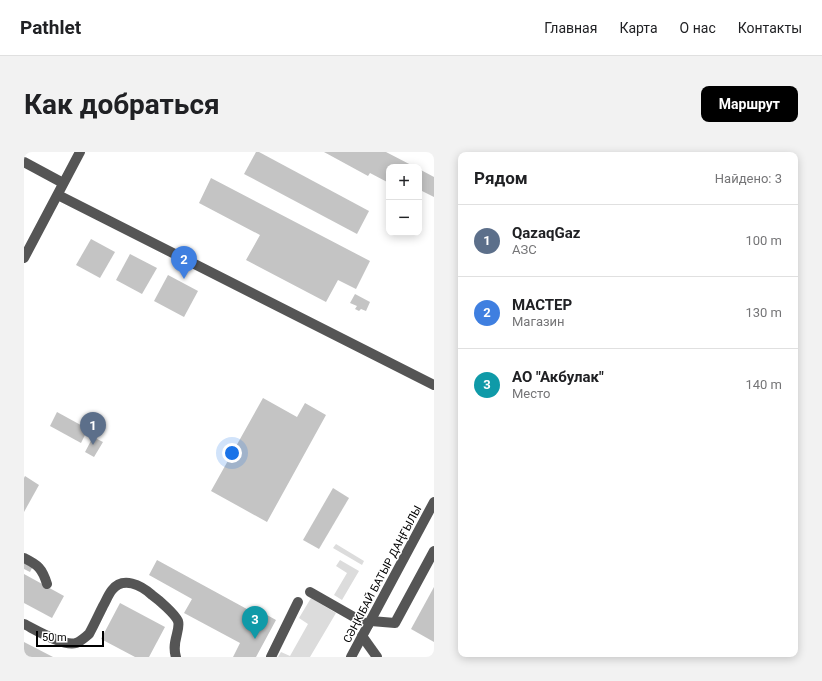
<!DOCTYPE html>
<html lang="ru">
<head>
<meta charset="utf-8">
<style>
	body { margin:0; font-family:Roboto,sans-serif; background:#f2f2f2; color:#202124 }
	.controls { position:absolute; right:12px; top:12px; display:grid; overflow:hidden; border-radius:8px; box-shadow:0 2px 10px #0003 }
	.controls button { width:36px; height:36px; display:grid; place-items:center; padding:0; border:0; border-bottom:1px solid #e0e0e0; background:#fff; color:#202124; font:20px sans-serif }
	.scale { position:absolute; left:12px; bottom:10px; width:68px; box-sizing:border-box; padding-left:4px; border:2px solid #000; border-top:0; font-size:11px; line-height:14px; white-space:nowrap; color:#000; -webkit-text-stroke:3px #fff; paint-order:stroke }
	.you { position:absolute; left:208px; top:301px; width:14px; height:14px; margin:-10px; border:3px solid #fff; border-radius:50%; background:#1a73e8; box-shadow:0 0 0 6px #1a73e833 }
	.badge { display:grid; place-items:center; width:26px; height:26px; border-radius:50%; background:#000; color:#fff; font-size:13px; font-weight:700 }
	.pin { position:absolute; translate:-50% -33px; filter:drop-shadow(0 1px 2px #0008) }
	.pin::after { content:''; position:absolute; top:21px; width:14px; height:12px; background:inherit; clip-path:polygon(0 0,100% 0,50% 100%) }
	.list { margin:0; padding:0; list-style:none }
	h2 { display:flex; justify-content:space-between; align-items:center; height:52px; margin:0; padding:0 16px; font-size:17px }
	h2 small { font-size:13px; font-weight:400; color:#757577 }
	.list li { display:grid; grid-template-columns:26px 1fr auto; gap:12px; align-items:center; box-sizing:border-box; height:72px; padding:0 16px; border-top:1px solid #e0e0e0 }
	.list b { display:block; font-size:15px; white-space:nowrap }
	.list p { margin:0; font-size:13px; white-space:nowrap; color:#757577 }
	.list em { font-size:13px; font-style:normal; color:#757577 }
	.map { position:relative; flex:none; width:410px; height:505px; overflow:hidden; border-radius:8px }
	header { display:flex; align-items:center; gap:24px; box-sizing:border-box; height:56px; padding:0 20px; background:#fff; border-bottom:1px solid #e0e0e0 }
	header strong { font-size:19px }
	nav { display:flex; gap:22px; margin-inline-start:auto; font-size:14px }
	.intro { display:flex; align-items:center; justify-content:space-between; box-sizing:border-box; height:96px; padding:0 24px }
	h1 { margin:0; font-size:28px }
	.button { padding:10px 18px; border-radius:8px; background:#000; color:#fff; font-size:14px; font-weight:700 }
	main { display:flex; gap:24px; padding:0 24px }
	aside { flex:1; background:#fff; border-radius:8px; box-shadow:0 2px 10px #0003 }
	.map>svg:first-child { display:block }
	.green { fill:#dcdcdc }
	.building { fill:#c4c4c4 }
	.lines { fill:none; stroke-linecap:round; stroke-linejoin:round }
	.minor { stroke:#555; stroke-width:10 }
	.labels { text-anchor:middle; stroke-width:3; stroke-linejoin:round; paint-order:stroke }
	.street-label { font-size:11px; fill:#000; stroke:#fff }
</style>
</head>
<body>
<header>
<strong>Pathlet</strong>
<nav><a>Главная</a><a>Карта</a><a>О нас</a><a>Контакты</a></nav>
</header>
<div class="intro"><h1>Как добраться</h1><a class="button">Маршрут</a></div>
<main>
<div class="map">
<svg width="410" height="505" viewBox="0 0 410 505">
	<rect width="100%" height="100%" fill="#fff"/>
	<!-- green -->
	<g class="green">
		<polygon points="312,392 340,409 338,413 309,396"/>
		<polygon points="316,408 335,419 318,448 310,443 323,421 312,414"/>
		<polygon points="287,446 312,461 286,505 254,505 257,500 266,504 284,472 275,466"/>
	</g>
	<!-- building -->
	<g class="building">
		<polygon points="232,0 235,0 345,59 333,82 220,22"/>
		<polygon points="300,0 362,0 391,15 365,15 365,31 346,21 344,24"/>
		<polygon points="395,17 410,25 410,45 398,39 395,44"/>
		<polygon points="187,26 346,109 332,137 314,128 302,150 222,108 236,83 175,51"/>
		<polygon points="67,87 91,100 76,126 52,113"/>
		<polygon points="106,102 133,116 118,142 92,128"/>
		<polygon points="144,123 174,139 160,165 130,149"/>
		<polygon points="331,142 346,150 342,159 337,157 335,159 331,157 333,154 326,151"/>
		<polygon points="239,246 273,265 281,251 302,263 243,370 187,339"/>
		<polygon points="33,260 64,277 57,291 26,274"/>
		<polygon points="69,285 79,290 70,305 61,300"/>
		<polygon points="1,324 15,333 0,360 0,326"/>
		<polygon points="309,336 325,346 295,397 279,388"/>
		<polygon points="133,408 232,462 234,458 252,468 232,505 209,505 216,491 160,461 168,447 125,423"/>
		<polygon points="0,409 9,414 6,420 0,417"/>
		<polygon points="0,422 40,444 28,466 0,451"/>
		<polygon points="410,435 410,490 387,477"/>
		<polygon points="96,451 141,475 125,505 111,505 77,487"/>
		<polygon points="0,490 29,505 0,505"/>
	</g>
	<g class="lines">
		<!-- minor -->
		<g class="minor">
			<polyline points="0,10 39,31"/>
			<polyline points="34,43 410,233"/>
			<polyline points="0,106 56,0"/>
			<path d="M0 406C14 413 18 416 23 432"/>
			<polyline points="286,440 344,473"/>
			<polyline points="347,469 371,471 410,399"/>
			<path d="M0 472C12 478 40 495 52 491 57 489 61 485 65 482 70 473 74 464 79 454 82 449 84 443 88 438 99 424 117 433 128 443 135 448 151 462 154 469 157 478 147 490 152 505"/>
			<polyline points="338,484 353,505"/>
			<polyline points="247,505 274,450"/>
			<polyline points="327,505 410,350"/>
		</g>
	</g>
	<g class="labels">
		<!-- street labels -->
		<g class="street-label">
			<text transform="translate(358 422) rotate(-62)" y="4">СӘҢКІБАЙ БАТЫР ДАҢҒЫЛЫ</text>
		</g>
	</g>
</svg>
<div class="controls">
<button>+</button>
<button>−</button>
</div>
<div class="scale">50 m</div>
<div class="you"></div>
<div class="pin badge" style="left:69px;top:293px;background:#5c6f8a">1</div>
<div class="pin badge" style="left:160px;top:127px;background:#3f7fe0">2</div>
<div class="pin badge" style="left:231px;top:487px;background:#0f9aa8">3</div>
</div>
<aside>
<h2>Рядом<small>Найдено: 3</small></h2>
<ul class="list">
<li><span class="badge" style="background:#5c6f8a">1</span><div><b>QazaqGaz</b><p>АЗС</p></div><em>100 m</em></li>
<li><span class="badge" style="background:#3f7fe0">2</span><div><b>МАСТЕР</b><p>Магазин</p></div><em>130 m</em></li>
<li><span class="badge" style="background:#0f9aa8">3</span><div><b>АО &quot;Акбулак&quot;</b><p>Место</p></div><em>140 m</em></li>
</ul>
</aside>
</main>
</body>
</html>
